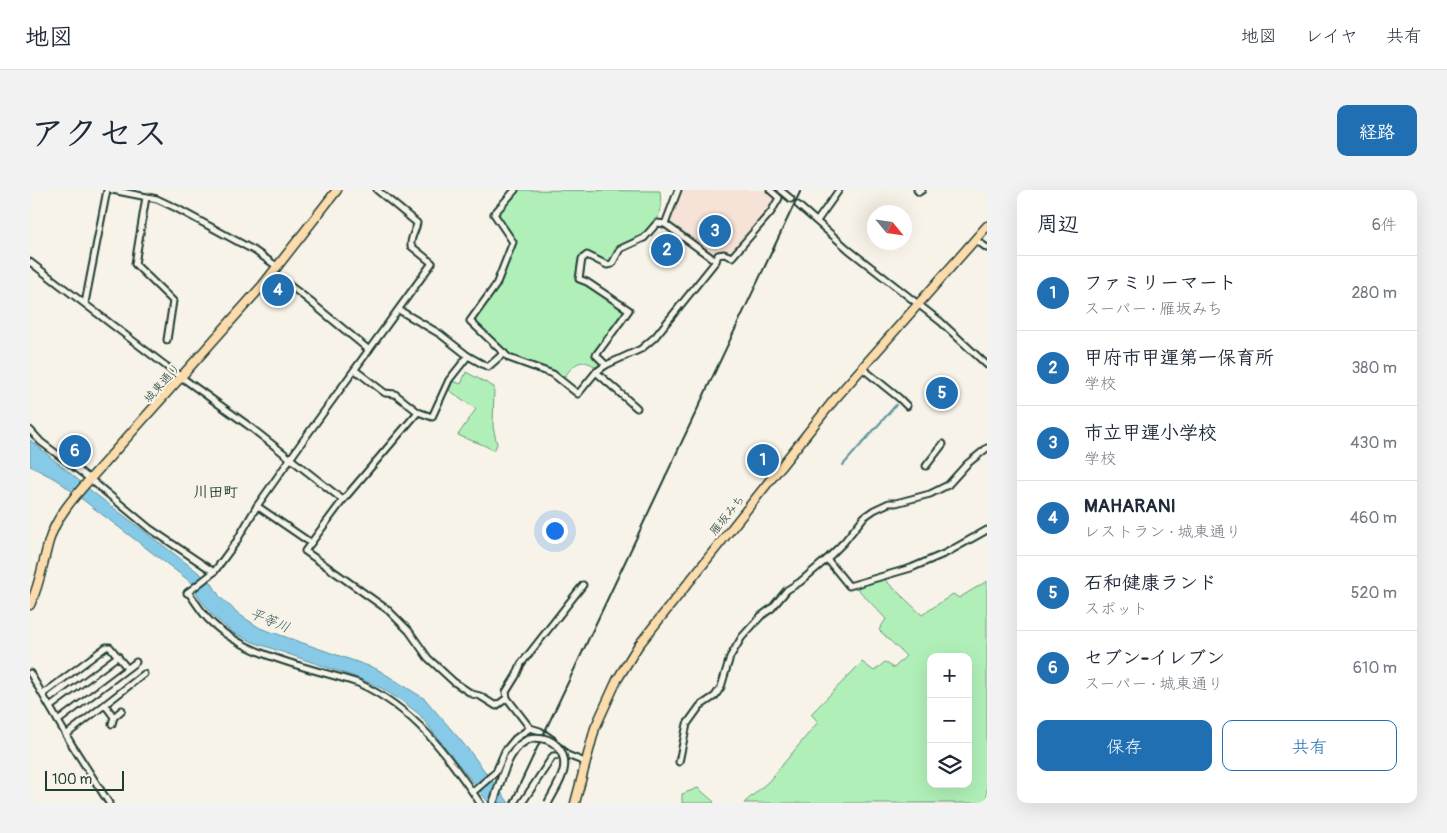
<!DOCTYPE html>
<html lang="ja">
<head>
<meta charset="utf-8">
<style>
	body { margin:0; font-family:Pangolin,"Klee One",sans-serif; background:#f2f2f3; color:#1f2937 }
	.controls { position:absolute; right:15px; bottom:15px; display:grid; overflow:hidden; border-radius:10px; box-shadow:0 5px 20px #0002 }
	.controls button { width:45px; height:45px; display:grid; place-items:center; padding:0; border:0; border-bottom:1px solid #e0e1e3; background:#fff; color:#1f2937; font:25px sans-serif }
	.compass { position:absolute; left:837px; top:15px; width:45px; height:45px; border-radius:50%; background:#fff; box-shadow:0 5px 20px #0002; rotate:119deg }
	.scale { position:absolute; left:15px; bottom:12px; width:79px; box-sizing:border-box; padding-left:5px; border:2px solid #1f3d34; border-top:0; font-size:14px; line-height:18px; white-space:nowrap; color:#1f3d34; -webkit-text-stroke:4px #f7f3e8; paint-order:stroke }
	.you { position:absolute; left:524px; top:340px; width:18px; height:18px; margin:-12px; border:4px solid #fff; border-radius:50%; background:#1a73e8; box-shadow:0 0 0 8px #1a73e833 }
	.badge { display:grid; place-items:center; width:32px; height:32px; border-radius:50%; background:#1f6fb2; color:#fff; font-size:16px; font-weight:700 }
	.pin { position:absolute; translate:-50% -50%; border:2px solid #fff; box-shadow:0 1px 5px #0006 }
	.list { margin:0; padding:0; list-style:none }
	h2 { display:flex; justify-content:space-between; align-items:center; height:65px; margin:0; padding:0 20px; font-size:21px }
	h2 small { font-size:16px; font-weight:400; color:#747a83 }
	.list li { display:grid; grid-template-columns:32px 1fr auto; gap:15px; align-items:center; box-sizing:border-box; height:75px; padding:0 20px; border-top:1px solid #e0e1e3 }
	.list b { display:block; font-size:19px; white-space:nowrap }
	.list p { margin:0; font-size:16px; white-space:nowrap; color:#747a83 }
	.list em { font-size:16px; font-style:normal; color:#747a83 }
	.actions { display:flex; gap:10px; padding:15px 20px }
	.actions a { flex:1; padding:11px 0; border:1px solid #1f6fb2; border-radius:10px; text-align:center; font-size:18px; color:#1f6fb2 }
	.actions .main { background:#1f6fb2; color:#fff }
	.icon { flex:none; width:28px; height:28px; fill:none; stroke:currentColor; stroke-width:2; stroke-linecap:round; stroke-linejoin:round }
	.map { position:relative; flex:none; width:957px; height:613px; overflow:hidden; border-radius:10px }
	header { display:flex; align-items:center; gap:30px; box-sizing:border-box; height:70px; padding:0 25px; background:#fff; border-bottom:1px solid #e0e1e3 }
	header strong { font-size:24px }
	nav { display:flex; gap:28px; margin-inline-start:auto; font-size:18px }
	.intro { display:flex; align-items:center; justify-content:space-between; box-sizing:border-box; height:120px; padding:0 30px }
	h1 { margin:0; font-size:35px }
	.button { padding:12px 22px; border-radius:10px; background:#1f6fb2; color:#fff; font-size:18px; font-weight:700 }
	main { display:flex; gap:30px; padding:0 30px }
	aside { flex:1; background:#fff; border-radius:10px; box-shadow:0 5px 20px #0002 }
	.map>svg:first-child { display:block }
	.built { fill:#f6e2d6 }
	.green { fill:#b0f0b8; stroke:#689676; fill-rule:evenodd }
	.water { fill:#87cae8; stroke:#5d92a0 }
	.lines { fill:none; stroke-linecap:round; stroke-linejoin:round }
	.stream { stroke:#5d92a0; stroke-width:2 }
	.minor-casing { stroke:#1f3d34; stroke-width:9 }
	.tertiary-casing { stroke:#1f3d34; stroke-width:10 }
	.trunk-casing { stroke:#1f3d34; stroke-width:11 }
	.minor { stroke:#f7f3e8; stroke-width:5 }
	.tertiary { stroke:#f7f3e8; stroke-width:6 }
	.trunk { stroke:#fcdcac; stroke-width:8 }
	.rail { stroke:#1f3d34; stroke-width:2 }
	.tertiary-bridge-casing { stroke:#1f3d34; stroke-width:10; stroke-linecap:butt }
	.tertiary-bridge { stroke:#f7f3e8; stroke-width:6 }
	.labels { text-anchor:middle; stroke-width:4.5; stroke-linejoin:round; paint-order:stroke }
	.street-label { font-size:12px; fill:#1f3d34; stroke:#f7f3e8 }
	.water-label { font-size:14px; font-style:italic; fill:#345958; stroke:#f7f3e8 }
	.quarter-label { font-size:15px; font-weight:bold; fill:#1f3d34; stroke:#f7f3e8 }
</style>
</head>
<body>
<header>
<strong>地図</strong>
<nav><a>地図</a><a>レイヤ</a><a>共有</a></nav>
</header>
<div class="intro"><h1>アクセス</h1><a class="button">経路</a></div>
<main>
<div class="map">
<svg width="957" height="613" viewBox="0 0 957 613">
	<rect width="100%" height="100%" fill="#f7f3e8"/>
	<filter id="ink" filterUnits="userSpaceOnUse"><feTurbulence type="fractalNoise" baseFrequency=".02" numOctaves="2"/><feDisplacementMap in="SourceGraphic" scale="10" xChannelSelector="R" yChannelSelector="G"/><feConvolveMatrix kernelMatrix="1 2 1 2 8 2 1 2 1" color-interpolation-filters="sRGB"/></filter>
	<g filter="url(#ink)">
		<!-- built -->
		<polygon class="built" points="648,0 740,0 749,8 702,67 694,64 686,71 635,34"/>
		<!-- green -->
		<g class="green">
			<path d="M485 0 630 1 631 14 627 33 614 48 590 59 582 74 577 75 557 65 552 69 549 90 599 120 566 165 576 175 568 179C550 164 543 176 532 190L479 168 440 131 458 108 483 52 464 24Z"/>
			<path d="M436 182 464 197 463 237 467 254 464 261C453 253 440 251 428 245L446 219 419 200 423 191 431 194Z"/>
			<path d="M854 389 892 425 923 404 929 408 957 391V613H714L739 591 788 532 781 524 832 472 844 481 855 472 864 478 876 466 849 440 856 429 825 396ZM901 467H938V594H901Z"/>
			<polygon points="668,598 684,612 683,613 652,613 652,604"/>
		</g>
		<!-- water -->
		<polygon class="water" points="0,250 64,303 181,392 190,407 210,425 230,438 347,479 395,509 438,559 479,613 459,613 389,524 372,511 351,498 328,488 223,452 202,442 183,426 168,406 162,393 27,290 0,276"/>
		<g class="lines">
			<!-- stream -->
			<polyline class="stream" points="813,275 866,215"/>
			<!-- minor casing -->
			<g class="minor-casing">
				<g id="minor">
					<polyline points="82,0 127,9 146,18 225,61 248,77"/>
					<polyline points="485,0 464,24 483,52 466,95 440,131 479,168 523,184 548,204 566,182 576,175 611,159 625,147 686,71 635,34 648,0"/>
					<polyline points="750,0 761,9"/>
					<polyline points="887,0 889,2 892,0"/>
					<polyline points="116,7 105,74 143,111 137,150"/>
					<polyline points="768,15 819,60 911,132 957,175"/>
					<polyline points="787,31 809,0"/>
					<polyline points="946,50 957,58"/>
					<polyline points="686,71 688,65 694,64 702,67 741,22 749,8 740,0"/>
					<polyline points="0,72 136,176 219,236 313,310"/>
					<polyline points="243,83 271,104 339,160"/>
					<polyline points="55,113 77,0"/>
					<polyline points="369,120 410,144 438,166"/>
					<polyline points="474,163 458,177 438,166 419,190 402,227 388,222 313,310 275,361 358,420 379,441 398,468 424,492 442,504 450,506 466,516 477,508"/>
					<polyline points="576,175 566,165 599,120 557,92 549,89 552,69 557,65 577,75 582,74 590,59 614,48 627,33 635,34"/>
					<polyline points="832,178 869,208 877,216"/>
					<polyline points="325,180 355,203 365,204 388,222"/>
					<polyline points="566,182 607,218"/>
					<polyline points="0,240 11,252 60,289 119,338 184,382"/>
					<polyline points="896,276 913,254"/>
					<polyline points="227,316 281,353"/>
					<polyline points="797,369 819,396 881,378 916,363 957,340"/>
					<path d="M158 402C166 412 172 424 181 432 217 467 282 478 328 493 385 519 416 563 450 613"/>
					<path d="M157 403 184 382 206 352 227 316 272 252 402 73 381 56C380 47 386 41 387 33L347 0"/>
					<polyline points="0,483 42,555 79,613"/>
					<polyline points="13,504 76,457 80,457 97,478"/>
					<polyline points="75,515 84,527"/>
					<polyline points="20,517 88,466"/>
					<polyline points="28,531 106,472"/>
					<polyline points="82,534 84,527 92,520"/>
					<polyline points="500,538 477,508 476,502 486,486 491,474 553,395"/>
					<polyline points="36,545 114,484"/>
					<polyline points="531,558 537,565"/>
					<polyline points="649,572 657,534 670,516 685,506 691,497 700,467 712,447 731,426 742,418 757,400 770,392 797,369 814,352 834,327 844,320 859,313 866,313 900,304 918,295 937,274 957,258"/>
					<polyline points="443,602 466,582 475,561 485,549 500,538 510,541 523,550"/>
					<polyline points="492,613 523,566 537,565 555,572"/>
				</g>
			</g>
			<!-- tertiary casing -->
			<g class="tertiary-casing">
				<path id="tertiary" d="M463 613C472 591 476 556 502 548"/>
			</g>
			<!-- trunk casing -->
			<g class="trunk-casing">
				<g id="trunk">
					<path d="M0 415C10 394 13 372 19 351 26 327 44 307 60 289L232 96 307 0"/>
					<polyline points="545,613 565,538 587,490 608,456 804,210 957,36"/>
				</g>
			</g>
			<!-- minor -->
			<use href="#minor" class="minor"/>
			<!-- tertiary -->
			<use href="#tertiary" class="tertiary"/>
			<!-- trunk -->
			<use href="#trunk" class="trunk"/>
			<!-- rail -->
			<polyline class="rail" points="481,613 771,0"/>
			<!-- tertiary-bridge casing -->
			<g class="tertiary-bridge-casing">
				<path id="tertiary-bridge" d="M502 548C512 547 520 549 527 556 544 575 527 595 518 613"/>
			</g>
			<!-- tertiary-bridge -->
			<use href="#tertiary-bridge" class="tertiary-bridge"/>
		</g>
	</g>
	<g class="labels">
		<!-- street labels -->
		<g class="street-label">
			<text transform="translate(132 193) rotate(-48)" y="4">城東通り</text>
			<text transform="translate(697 325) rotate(-51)" y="4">雁坂みち</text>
		</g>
		<!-- water labels -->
		<g class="water-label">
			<text transform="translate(240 430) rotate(22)" y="5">平等川</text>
		</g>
		<!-- quarter labels -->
		<g class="quarter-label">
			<text x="186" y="307">川田町</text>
		</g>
	</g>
</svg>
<div class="controls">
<button>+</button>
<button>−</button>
<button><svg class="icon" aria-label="layers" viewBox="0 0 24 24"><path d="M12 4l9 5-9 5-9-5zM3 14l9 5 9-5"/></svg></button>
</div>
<svg class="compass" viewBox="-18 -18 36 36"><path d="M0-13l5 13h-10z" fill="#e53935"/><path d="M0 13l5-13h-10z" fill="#747a83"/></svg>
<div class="scale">100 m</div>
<div class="you"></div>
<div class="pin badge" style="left:733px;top:270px">1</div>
<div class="pin badge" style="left:637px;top:60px">2</div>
<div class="pin badge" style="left:685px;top:41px">3</div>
<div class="pin badge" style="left:248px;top:100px">4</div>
<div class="pin badge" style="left:912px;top:203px">5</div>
<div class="pin badge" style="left:45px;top:261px">6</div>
</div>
<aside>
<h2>周辺<small>6件</small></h2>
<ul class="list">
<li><span class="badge">1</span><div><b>ファミリーマート</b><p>スーパー · 雁坂みち</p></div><em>280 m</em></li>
<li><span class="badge">2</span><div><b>甲府市甲運第一保育所</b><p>学校</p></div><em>380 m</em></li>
<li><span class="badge">3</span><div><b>市立甲運小学校</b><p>学校</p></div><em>430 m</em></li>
<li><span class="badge">4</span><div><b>MAHARANI</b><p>レストラン · 城東通り</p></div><em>460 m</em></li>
<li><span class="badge">5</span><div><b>石和健康ランド</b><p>スポット</p></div><em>520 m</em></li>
<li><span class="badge">6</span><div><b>セブン-イレブン</b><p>スーパー · 城東通り</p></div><em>610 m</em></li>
</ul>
<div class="actions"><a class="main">保存</a><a>共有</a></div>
</aside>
</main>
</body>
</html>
